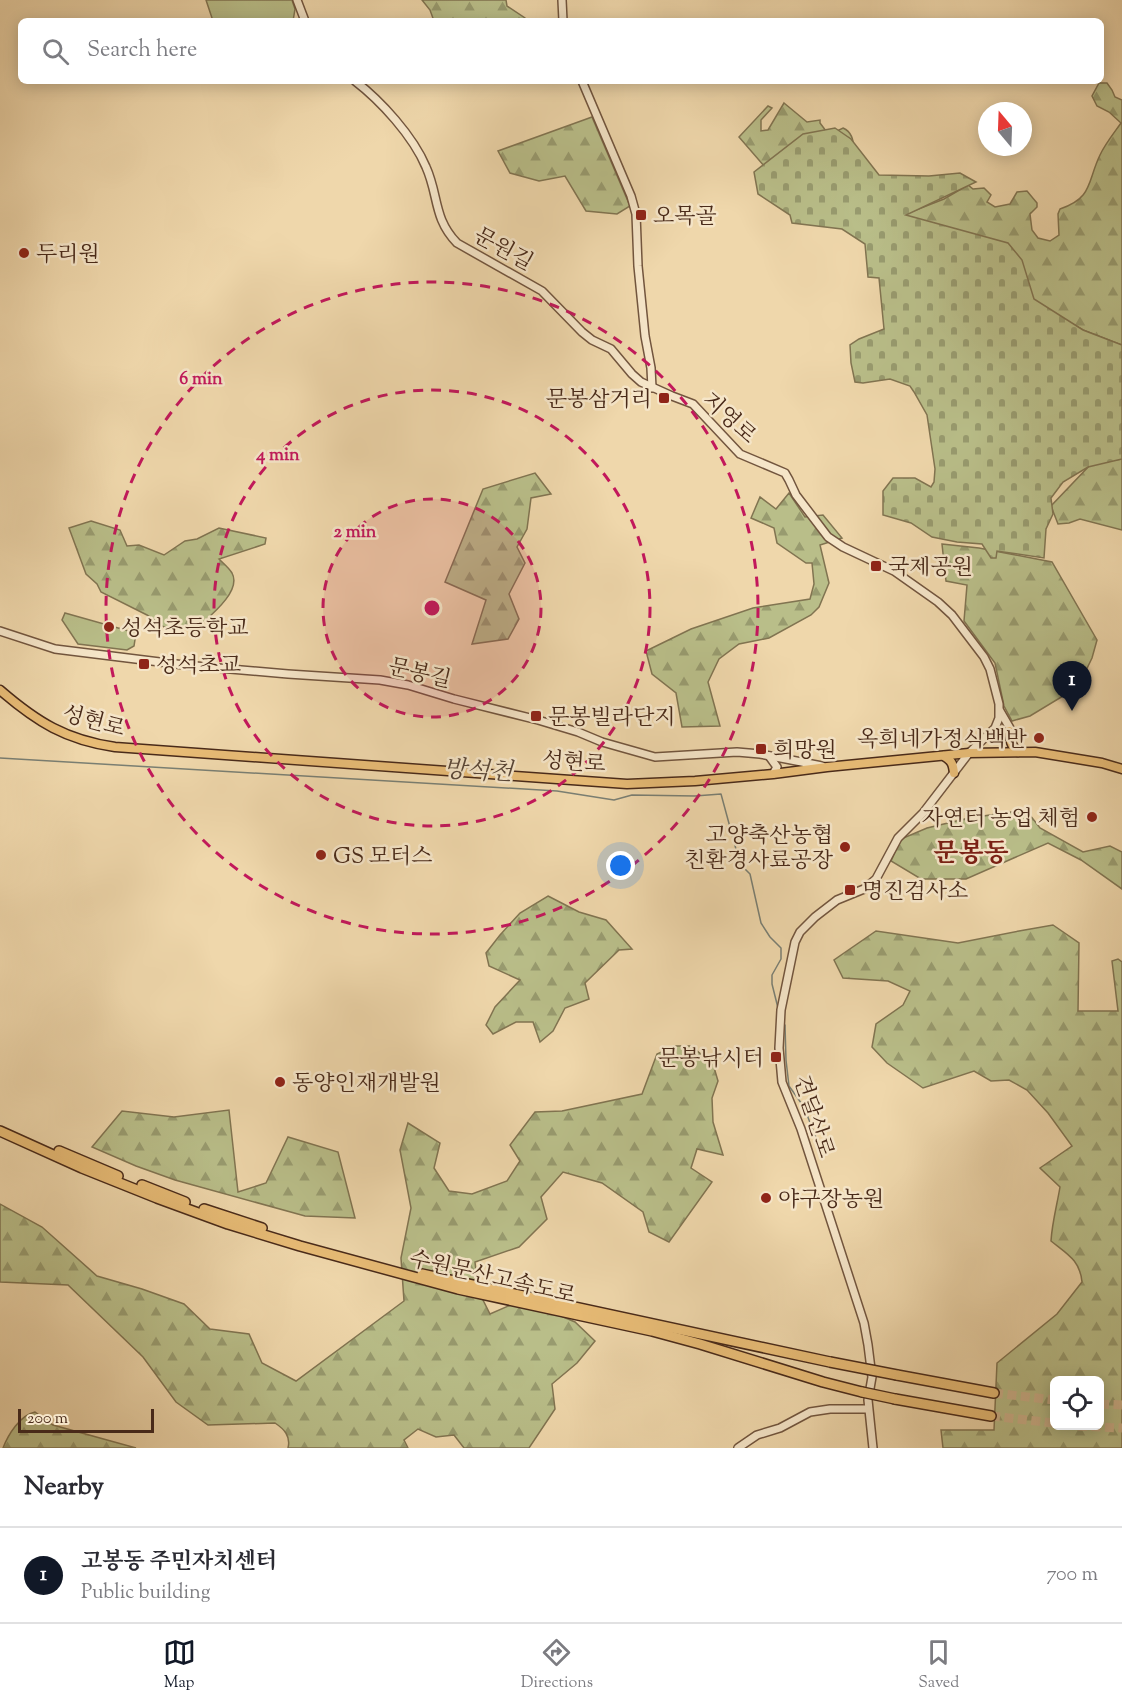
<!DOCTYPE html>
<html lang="en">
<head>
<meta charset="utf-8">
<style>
	body { margin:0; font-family:"Sorts Mill Goudy","Noto Serif KR",serif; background:#f7f7f7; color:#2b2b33 }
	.controls { position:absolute; right:18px; bottom:18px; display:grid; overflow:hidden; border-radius:9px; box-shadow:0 3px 15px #0003 }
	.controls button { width:54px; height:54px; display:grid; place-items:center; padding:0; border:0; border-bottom:2px solid #e1e1e2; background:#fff; color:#2b2b33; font:30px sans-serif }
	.compass { position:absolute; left:978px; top:102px; width:54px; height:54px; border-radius:50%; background:#fff; box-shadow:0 3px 15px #0003; rotate:341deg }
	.scale { position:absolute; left:18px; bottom:15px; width:136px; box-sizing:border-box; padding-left:6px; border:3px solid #492a19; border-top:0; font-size:16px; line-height:21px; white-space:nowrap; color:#492a19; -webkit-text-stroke:4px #f5e5c8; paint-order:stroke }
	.you { position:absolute; left:621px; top:866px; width:21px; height:21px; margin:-15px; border:4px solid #fff; border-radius:50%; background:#1a73e8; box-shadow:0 0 0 9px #1a73e833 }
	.badge { display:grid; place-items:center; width:39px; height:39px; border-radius:50%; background:#111827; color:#fff; font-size:20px; font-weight:700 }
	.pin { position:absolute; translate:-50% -50px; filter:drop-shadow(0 2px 3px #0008) }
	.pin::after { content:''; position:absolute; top:32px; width:21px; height:18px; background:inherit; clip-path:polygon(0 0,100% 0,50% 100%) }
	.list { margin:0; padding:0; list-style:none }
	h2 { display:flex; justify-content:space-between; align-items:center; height:78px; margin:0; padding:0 24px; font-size:26px }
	h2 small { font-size:20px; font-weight:400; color:#7c7c81 }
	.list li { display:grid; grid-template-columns:39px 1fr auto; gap:18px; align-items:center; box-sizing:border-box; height:96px; padding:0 24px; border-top:2px solid #e1e1e2 }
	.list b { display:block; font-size:22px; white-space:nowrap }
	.list p { margin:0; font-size:20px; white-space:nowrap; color:#7c7c81 }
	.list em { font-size:20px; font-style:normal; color:#7c7c81 }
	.icon { flex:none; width:33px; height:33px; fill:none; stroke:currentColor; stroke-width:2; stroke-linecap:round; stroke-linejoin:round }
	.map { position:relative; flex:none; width:1122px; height:1448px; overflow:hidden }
	.search { position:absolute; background:#fff; box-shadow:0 3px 15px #0003; left:18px; right:18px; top:18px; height:66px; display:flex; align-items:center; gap:15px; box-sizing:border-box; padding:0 21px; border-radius:9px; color:#7c7c81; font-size:22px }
	.sheet { height:174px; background:#fff }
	nav { display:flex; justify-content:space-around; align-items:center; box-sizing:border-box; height:84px; border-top:2px solid #e1e1e2; background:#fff; font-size:16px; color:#7c7c81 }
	nav a { display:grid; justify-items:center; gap:3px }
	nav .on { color:#111827 }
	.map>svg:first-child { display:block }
	.green { fill:#b9be89; stroke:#817451; stroke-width:1.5 }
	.forest { fill:url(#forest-firs); stroke:#817451; stroke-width:1.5; fill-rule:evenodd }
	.cemetery { fill:url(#cemetery-stones); stroke:#817451; stroke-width:1.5 }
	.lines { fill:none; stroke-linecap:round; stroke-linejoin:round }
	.stream { stroke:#7a7f73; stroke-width:1.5 }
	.highway-tunnel { stroke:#ceb48e; stroke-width:9; stroke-dasharray:9 4.5; stroke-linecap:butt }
	.minor-casing { stroke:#72553e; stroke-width:10 }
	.major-casing { stroke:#492a19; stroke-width:11 }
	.highway-casing { stroke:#492a19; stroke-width:12 }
	.minor { stroke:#f5e5c8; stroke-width:7 }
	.major { stroke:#e8bc76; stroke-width:8 }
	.highway { stroke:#e8bc76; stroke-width:9 }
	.highway-bridge-casing { stroke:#492a19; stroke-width:12; stroke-linecap:butt }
	.highway-bridge { stroke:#e8bc76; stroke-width:9 }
	.ring { fill:none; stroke:#c2185b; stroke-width:3; stroke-dasharray:10 8 }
	.poi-dot { fill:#8f2418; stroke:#f5e5c8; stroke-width:2 }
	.labels { text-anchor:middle; stroke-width:5; stroke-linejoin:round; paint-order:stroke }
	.poi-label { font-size:22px; fill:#492a19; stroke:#f5e5c8; text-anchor:start }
	.street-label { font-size:22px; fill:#492a19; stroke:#f5e5c8 }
	.water-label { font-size:24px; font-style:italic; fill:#594637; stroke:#f5e5c8 }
	.quarter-label { font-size:26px; font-weight:bold; fill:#7a1f14; stroke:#f5e5c8 }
	.centre { fill:#c2185b; stroke:#f5e5c8; stroke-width:3 }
	.ring-label { font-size:18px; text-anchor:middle; font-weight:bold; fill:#c2185b; stroke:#f5e5c8; stroke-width:5; stroke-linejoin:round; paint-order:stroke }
</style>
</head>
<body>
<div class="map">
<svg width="1122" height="1448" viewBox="0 0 1122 1448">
	<defs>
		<pattern id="forest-firs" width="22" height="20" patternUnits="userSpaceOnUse" patternTransform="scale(1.5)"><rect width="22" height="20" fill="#b9be89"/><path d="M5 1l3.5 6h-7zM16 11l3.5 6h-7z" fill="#989b6f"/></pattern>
		<pattern id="cemetery-stones" width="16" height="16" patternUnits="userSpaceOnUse" patternTransform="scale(1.5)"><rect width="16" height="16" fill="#b9be89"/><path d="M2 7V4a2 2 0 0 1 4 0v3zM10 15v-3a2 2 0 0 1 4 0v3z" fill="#989b6f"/></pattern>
	</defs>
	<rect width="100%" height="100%" fill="#efd7ab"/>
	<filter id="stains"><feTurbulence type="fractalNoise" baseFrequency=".00333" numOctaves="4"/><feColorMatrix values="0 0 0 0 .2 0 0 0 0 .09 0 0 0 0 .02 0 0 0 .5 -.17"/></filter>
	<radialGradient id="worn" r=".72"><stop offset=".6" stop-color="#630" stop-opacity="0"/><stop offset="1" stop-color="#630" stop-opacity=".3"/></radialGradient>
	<!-- green -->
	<g class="green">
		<polygon points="206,0 292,0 295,9 293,21 213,21"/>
		<polygon points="65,613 136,633 134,646 127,650 78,644 62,620"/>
	</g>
	<!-- forest -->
	<g class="forest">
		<polygon points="422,0 506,0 507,6 525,18 526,21 434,21 430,10"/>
		<path d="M1099 83H1107L1112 90 1115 97 1122 100V345L1083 330 1034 302 903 215 944 199 968 185 973 189 984 188 991 195 987 202 995 207 1010 204 1017 192 1027 191 1037 203V207L1030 214 1032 230 1038 238 1050 241 1059 235 1058 214 1060 209C1093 198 1087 182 1100 155 1105 144 1114 133 1121 123L1109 112 1097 106 1092 96Z"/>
		<path d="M784 103 807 122 820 120V123L829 135 843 128C854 133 853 143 855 154L771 174 739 137 768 106 772 108 761 120V131L768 130Z"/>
		<polygon points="592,117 630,206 617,214 586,211 565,176 539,181 510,173 498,151"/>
		<polygon points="1122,459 1122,530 1080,519 1069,523 1058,524 1051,506 1092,463"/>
		<polygon points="535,473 551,494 531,498 527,529 517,547 525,563 509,594 519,619 508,639 472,644 486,600 445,582 483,489"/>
		<polygon points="789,493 805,517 823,515 842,538 820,545 829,583 819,607 811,615 769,638 739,644 719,659 708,682 720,726 682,727 676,693 652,674 646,651 691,629 753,608 810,599 814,584 812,563 806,563 777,543 774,528 751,518 760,497 776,509"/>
		<path d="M91 521 120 530 127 546 139 545 164 555 185 541 197 539 219 528 266 538 265 544 219 559C223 563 229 568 232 573 242 591 210 616 198 627H164L147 615 101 592 97 584 86 574 69 528Z"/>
		<polygon points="942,544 979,548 1052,562 1097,640 1092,658 1078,687 1030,716 1012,721 1004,706 995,663 964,621 967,585 946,581"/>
		<polygon points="1026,810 1040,828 1083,852 1110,846 1122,852 1122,889 1081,860 1048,843 966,879 921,879 891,861 901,839 927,828 969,818"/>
		<polygon points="548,896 579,912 606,920 632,949 619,950 585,983 589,999 565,1008 553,1031 540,1042 533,1022 516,1022 493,1034 486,1025 495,1007 520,980 489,966 486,953 500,935 520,913"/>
		<path d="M1053 925 1079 943 1078 1011H1118L1112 961 1118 959 1122 962V1448H943L941 1430H994L997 1363 1057 1314 1082 1282C1080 1260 1067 1254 1051 1241 1052 1223 1057 1205 1060 1187L1040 1168 1072 1146 1048 1113 1027 1090 1009 1080 991 1081 974 1071 923 1088 887 1063 872 1047 876 1024 903 1005 910 991 888 981 843 978 834 960 876 931 958 943 1019 931ZM1054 1380H1100V1426H1054Z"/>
		<path d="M675 1046H691L713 1064 718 1081 712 1098 713 1122 723 1155 697 1149 691 1168 712 1182 669 1242 649 1232 643 1212 602 1183 563 1172 541 1197 547 1219 519 1247 475 1262 478 1290 490 1314 513 1304 533 1310 554 1313 575 1322 595 1341 577 1363 552 1384 555 1409 529 1448H464L454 1435 436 1437 418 1429 404 1440 408 1448H288C291 1436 284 1429 275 1423L208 1425 176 1402 143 1357 68 1285 0 1282V1204L42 1227 97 1276 142 1289 184 1304 210 1329 249 1334 262 1363 296 1381 404 1301 401 1258 411 1208 400 1150 408 1123 440 1143 434 1168 449 1191 472 1194 507 1181 520 1161 510 1145 535 1112 562 1111 642 1094 657 1054Z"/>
		<polygon points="229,1110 238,1192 266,1183 288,1137 338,1152 355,1218 305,1216 175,1180 136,1166 92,1147 122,1111 174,1117"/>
		<path d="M35 1412 53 1425 136 1448H3C8 1435 20 1415 35 1412Z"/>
	</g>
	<!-- cemetery -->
	<polygon class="cemetery" points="835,128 851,139 879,175 929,176 960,173 976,182 906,215 1008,243 1022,260 1034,299 1083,330 1122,345 1122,459 1088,467 1063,482 1051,498 1053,514 1046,529 1044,558 997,551 996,558 991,558 982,544 957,542 932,537 911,523 883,515 883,491 893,478 915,478 931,487 934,482 935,469 927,415 914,392 910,386 890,379 863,383 855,382 851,363 850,345 859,339 884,329 879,278 868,277 865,244 842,229 792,223 790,215 758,194 754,172 803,134"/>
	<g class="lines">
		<!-- stream -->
		<g class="stream">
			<polyline points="0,758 557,791 614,800 632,795 695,796 721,794 740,864 750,874 761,923 770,937 781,948 781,959 772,975 772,984 778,1008"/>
			<polyline points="785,1025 786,1060 789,1086 804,1107 814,1133 819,1143 827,1152"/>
		</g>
		<!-- highway-tunnel -->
		<g class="highway-tunnel">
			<polyline points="994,1393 1054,1400"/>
			<polyline points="1100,1404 1122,1405"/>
			<polyline points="991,1416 1054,1423"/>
			<polyline points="1078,1426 1122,1428"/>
		</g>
		<!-- minor casing -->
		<g class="minor-casing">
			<g id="minor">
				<polyline points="297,0 305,21"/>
				<polyline points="562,0 563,21"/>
				<path d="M355 81C381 101 413 136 426 167 439 196 433 218 457 243L542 291 582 332 592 340 611 349 632 374 641 382 672 396 693 404 740 454 785 473 789 480 796 495 828 537 843 547 894 571 938 602 952 615 984 657 990 669 999 704V718L995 728 969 753 923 813 898 838 876 879 864 889 837 900 815 917 800 932 795 942 781 1010 779 1048 782 1082 801 1129 864 1323 868 1345 872 1377 868 1400 873 1448"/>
				<polyline points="582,81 631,196 636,214 638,266 645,336 651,368 652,388"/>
				<polyline points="0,631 55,649 184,665 288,674 380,680 408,685 454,699 538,720 578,732 602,742 655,757 737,752 760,754 822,766"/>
				<polyline points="1000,711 1011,730"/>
				<polyline points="769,756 777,767 773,774"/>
				<polyline points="738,1448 757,1435 780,1428 810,1412 830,1409 868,1409"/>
			</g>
		</g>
		<!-- major casing -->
		<g class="major-casing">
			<g id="major">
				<path d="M0 690C37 722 66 740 115 747L627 784 695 781 773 774 827 767 969 753 1035 752 1102 763 1122 769"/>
				<path d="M1009 731C1010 740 1011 746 1018 752"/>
				<path d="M944 756C952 761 953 764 954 773"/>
			</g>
		</g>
		<!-- highway casing -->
		<g class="highway-casing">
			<g id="highway">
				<polyline points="0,1131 82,1168 157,1198 228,1224 300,1246 458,1289 652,1331 700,1344 823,1382 862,1392"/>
				<polyline points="59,1151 118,1176"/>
				<polyline points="142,1185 185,1202"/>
				<polyline points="204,1209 262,1228"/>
				<polyline points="422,1274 830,1362"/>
				<polyline points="897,1375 994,1393"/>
				<polyline points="895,1399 991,1416"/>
			</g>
		</g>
		<!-- minor -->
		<use href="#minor" class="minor"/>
		<!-- major -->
		<use href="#major" class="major"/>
		<!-- highway -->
		<use href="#highway" class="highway"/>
		<!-- highway-bridge casing -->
		<g class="highway-bridge-casing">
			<g id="highway-bridge">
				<polyline points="830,1362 897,1375"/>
				<polyline points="862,1392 895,1399"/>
			</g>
		</g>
		<!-- highway-bridge -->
		<use href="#highway-bridge" class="highway-bridge"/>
	</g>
	<!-- distance rings -->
	<circle cx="432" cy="608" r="109" fill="#c2185b" fill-opacity=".12"/>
	<g class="ring">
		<circle cx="432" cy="608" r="109"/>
		<circle cx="432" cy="608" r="218"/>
		<circle cx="432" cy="608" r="326"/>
	</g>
	<!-- markers -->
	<g class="poi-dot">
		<rect x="635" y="209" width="12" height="12" rx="3"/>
		<circle cx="24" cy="253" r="6"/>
		<rect x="658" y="392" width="12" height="12" rx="3"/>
		<rect x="870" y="560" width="12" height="12" rx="3"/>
		<circle cx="109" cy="627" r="6"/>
		<rect x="138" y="658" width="12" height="12" rx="3"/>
		<rect x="530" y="710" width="12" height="12" rx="3"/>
		<circle cx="1039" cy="738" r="6"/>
		<rect x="755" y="743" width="12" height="12" rx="3"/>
		<circle cx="1092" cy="817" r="6"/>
		<circle cx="845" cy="847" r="6"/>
		<circle cx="321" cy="855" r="6"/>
		<rect x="844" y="884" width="12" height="12" rx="3"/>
		<rect x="770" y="1051" width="12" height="12" rx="3"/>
		<circle cx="280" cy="1082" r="6"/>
		<circle cx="766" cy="1198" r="6"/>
	</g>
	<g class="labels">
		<!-- poi labels -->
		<g class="poi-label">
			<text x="653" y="223">오목골</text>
			<text x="36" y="261">두리원</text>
			<text x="652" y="406" text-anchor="end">문봉삼거리</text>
			<text x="888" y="574">국제공원</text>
			<text x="121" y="635">성석초등학교</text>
			<text x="156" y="672">성석초교</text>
			<text x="548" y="724">문봉빌라단지</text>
			<text x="1027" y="746" text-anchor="end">옥희네가정식백반</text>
			<text x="773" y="757">희망원</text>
			<text x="1080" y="825" text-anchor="end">자연터 농업 체험</text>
			<text x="833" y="842" text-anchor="end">고양축산농협<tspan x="833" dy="25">친환경사료공장</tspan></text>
			<text x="333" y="863">GS 모터스</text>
			<text x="862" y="898">명진검사소</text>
			<text x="764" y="1065" text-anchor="end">문봉낚시터</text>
			<text x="292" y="1090">동양인재개발원</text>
			<text x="778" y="1206">야구장농원</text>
		</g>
		<!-- street labels -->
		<g class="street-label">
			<text transform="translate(504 248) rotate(29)" y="8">문원길</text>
			<text transform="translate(730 417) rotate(42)" y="8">지영로</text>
			<text transform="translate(420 672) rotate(13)" y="8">문봉길</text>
			<text transform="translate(94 720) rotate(15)" y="8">성현로</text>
			<text transform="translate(574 761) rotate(4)" y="8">성현로</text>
			<text transform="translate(815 1116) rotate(72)" y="8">견달산로</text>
			<text transform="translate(493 1276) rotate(13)" y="8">수원문산고속도로</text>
		</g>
		<!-- water labels -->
		<g class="water-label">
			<text transform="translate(478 770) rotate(3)" y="8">방석천</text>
		</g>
		<!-- quarter labels -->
		<g class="quarter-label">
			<text x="971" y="861">문봉동</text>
		</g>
	</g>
	<circle cx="432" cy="608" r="9" class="centre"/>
	<g class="ring-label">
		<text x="201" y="384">6 min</text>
		<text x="278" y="460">4 min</text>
		<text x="355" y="537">2 min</text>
	</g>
	<rect width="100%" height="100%" filter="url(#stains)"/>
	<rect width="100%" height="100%" fill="url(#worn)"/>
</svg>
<div class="controls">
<button><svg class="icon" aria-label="locate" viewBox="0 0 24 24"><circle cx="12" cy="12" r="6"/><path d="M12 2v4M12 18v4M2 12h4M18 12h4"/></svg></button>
</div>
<svg class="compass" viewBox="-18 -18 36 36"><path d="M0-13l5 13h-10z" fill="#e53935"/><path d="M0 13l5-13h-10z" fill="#7c7c81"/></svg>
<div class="scale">200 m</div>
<div class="you"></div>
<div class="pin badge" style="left:1072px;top:711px">1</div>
<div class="search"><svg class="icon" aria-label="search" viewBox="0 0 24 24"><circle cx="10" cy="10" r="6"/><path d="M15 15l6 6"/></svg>Search here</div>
</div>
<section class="sheet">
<h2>Nearby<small></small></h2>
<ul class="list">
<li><span class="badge">1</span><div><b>고봉동 주민자치센터</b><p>Public building</p></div><em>700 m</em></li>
</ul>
</section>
<nav>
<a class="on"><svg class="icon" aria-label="map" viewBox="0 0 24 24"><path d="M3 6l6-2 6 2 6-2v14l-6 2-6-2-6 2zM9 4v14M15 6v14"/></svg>Map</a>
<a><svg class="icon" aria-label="directions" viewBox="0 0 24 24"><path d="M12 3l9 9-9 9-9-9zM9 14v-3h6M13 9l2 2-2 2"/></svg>Directions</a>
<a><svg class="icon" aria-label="saved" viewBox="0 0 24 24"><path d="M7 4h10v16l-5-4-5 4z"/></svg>Saved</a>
</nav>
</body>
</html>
